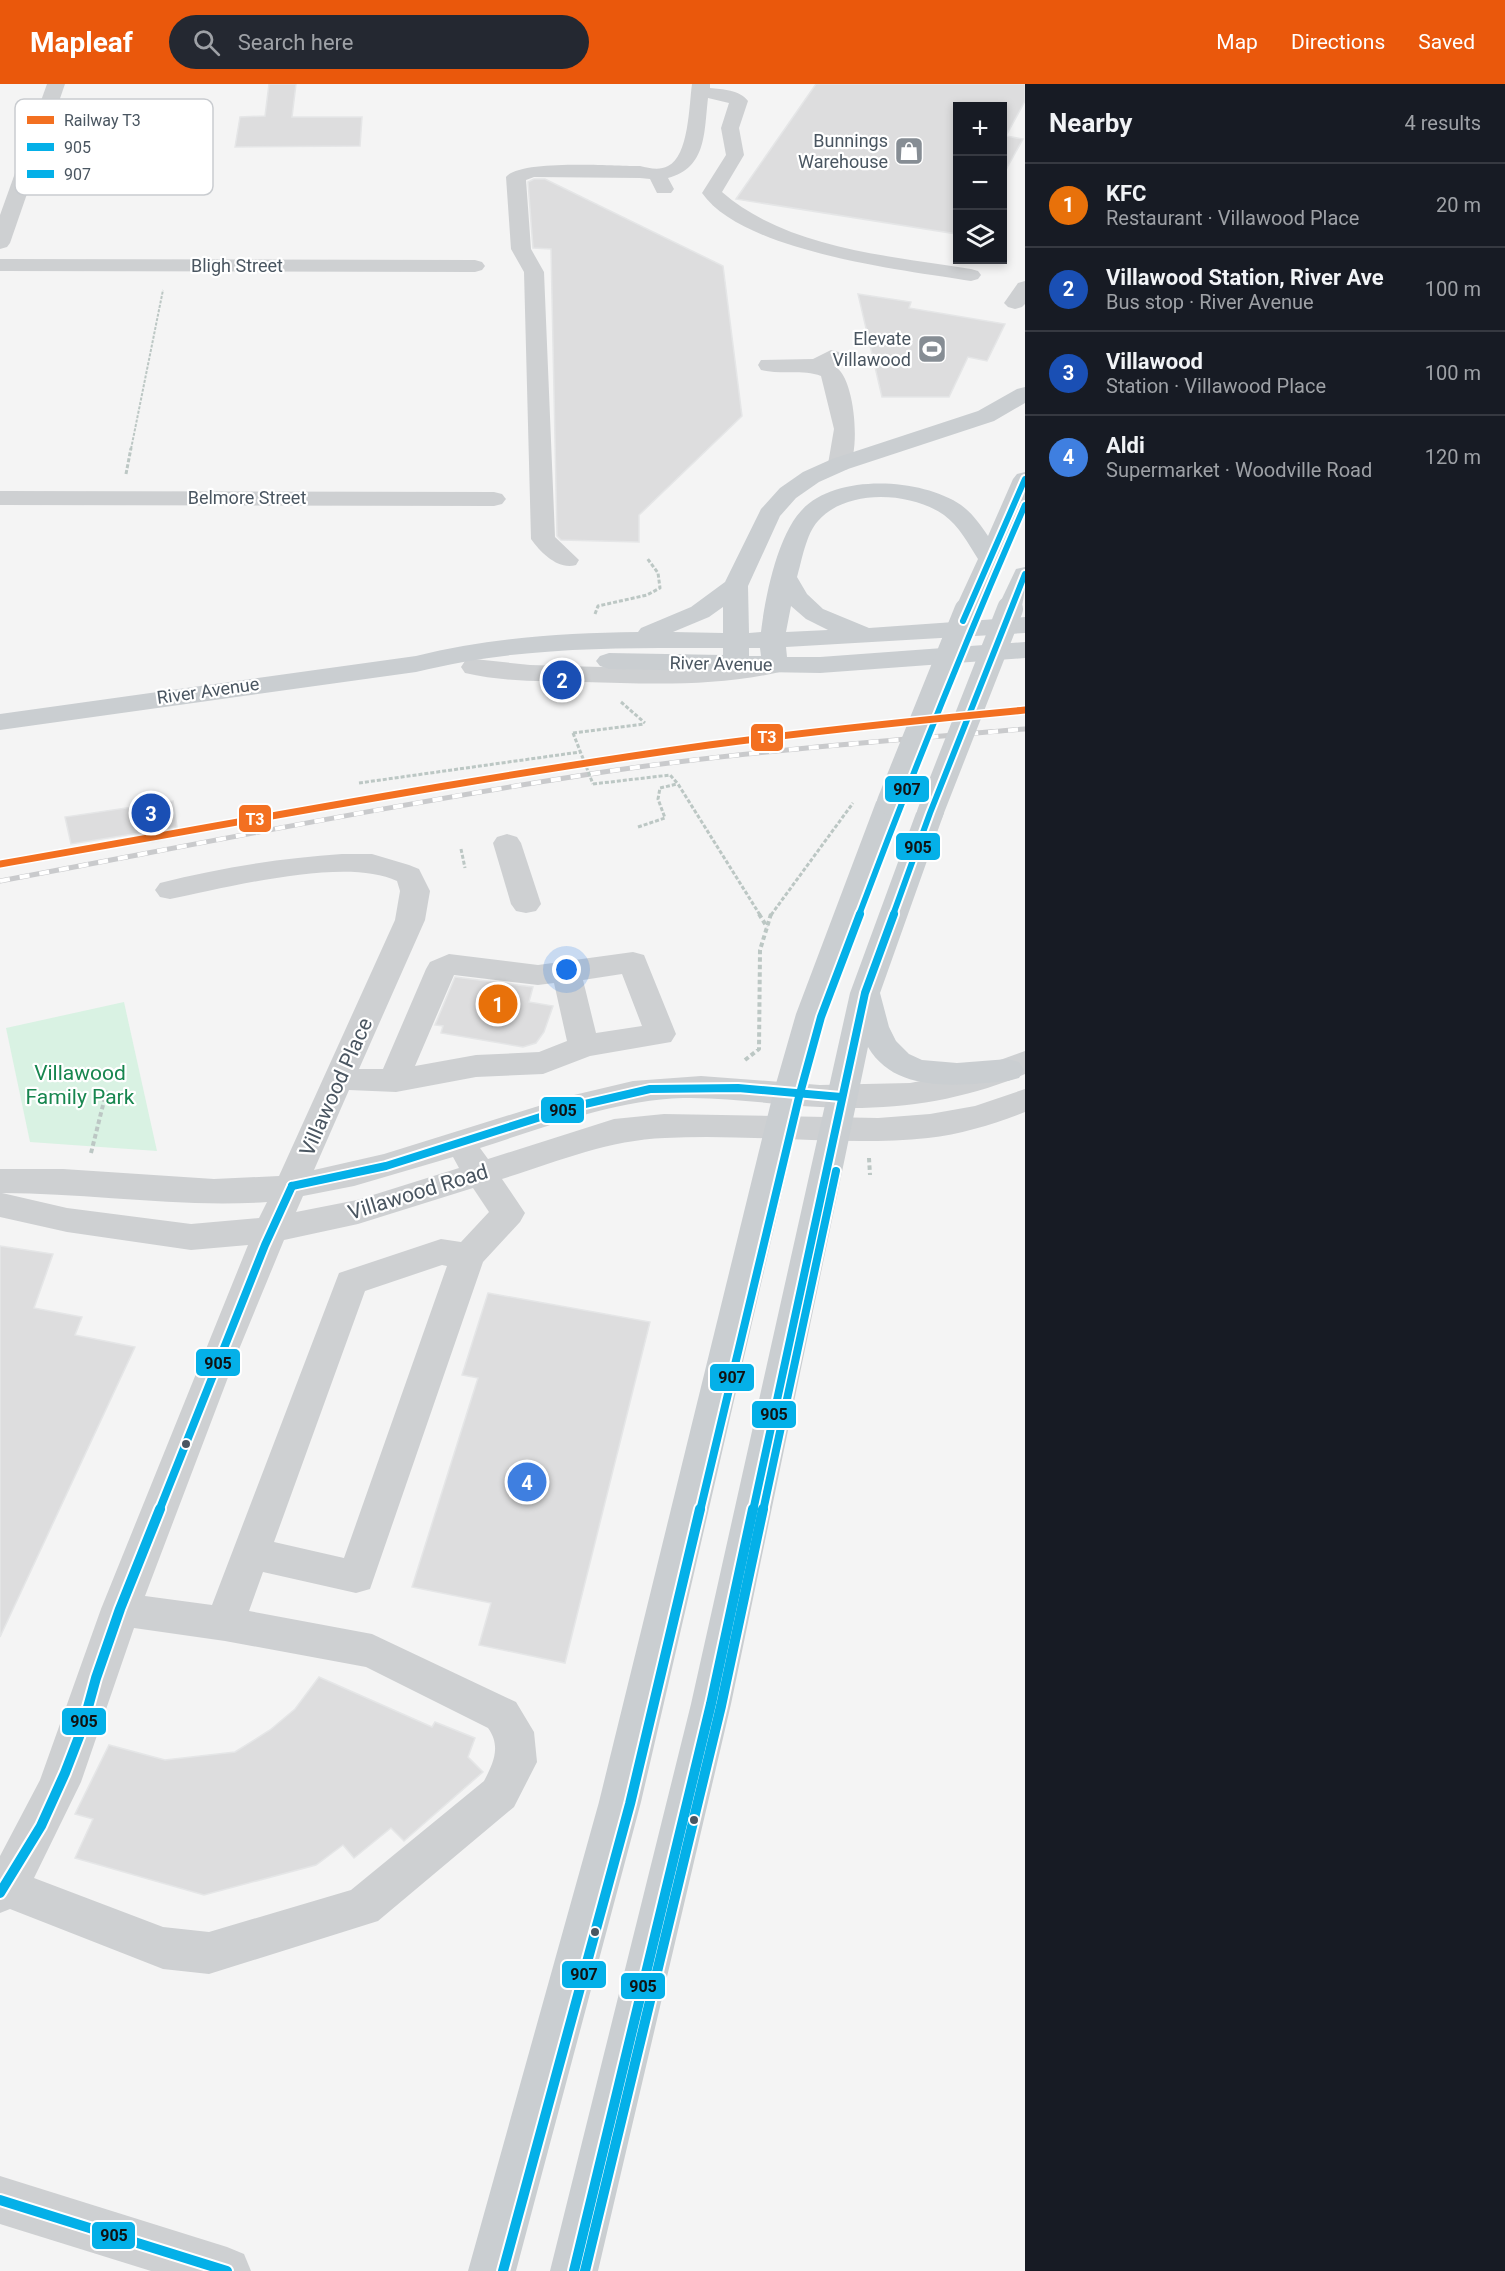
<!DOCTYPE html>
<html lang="en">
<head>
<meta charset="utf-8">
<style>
	body { margin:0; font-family:Roboto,sans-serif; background:#242831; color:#f1f3f6 }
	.controls { position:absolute; right:18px; top:18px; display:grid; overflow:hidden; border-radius:0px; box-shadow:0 3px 9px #0003 }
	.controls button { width:54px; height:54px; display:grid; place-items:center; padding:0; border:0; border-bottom:2px solid #363941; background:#171b24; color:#f1f3f6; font:30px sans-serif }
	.you { position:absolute; left:567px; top:886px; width:21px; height:21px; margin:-15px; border:4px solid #fff; border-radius:50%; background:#1a73e8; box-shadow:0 0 0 9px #1a73e833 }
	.badge { display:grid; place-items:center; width:39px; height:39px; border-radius:50%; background:#ea580c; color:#fff; font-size:20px; font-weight:700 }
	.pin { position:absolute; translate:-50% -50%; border:3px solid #fff; box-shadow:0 2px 6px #0006 }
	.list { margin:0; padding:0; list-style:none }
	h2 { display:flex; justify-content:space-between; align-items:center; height:78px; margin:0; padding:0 24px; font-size:26px }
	h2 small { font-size:20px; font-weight:400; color:#9ea1a6 }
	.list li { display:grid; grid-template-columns:39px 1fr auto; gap:18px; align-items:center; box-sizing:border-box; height:84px; padding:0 24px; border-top:2px solid #363941 }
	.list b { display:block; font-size:22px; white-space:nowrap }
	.list p { margin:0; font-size:20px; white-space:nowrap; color:#9ea1a6 }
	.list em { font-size:20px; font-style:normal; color:#9ea1a6 }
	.icon { flex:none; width:33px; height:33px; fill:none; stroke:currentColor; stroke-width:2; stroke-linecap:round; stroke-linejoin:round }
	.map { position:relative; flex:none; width:1025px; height:2187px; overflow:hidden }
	header { display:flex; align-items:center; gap:36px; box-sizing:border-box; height:84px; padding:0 30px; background:#ea580c; color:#fff }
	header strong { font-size:28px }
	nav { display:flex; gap:33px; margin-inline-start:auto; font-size:21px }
	.search { width:420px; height:54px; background:#242831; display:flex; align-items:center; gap:15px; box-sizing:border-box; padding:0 21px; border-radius:33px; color:#9ea1a6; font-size:22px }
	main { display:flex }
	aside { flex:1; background:#171b24 }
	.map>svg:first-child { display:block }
	.green { fill:#d9f2e3 }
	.building { fill:#ddddde; stroke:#e5e6e7; stroke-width:1.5 }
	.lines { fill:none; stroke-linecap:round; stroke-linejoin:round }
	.path-far2 { stroke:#bcc7c4; stroke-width:2; stroke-dasharray:3 1.5; stroke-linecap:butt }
	.path-far1 { stroke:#bcc7c4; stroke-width:3; stroke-dasharray:4 2; stroke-linecap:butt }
	.path { stroke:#bcc7c4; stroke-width:4; stroke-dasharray:4.5 3; stroke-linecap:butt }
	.minor { fill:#ced0d2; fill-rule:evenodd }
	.major { fill:#caced1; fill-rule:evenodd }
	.rail-casing { stroke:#c9cacc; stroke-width:5 }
	.rail { stroke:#fff; stroke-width:4; stroke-dasharray:10; stroke-linecap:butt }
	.path-bridge { stroke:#bcc7c4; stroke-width:3; stroke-dasharray:4 2; stroke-linecap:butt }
	.major-bridge { stroke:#caced1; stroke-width:26 }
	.bus-1-far2-casing { stroke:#fff; stroke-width:10 }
	.bus-1-far1-casing { stroke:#fff; stroke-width:12 }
	.bus-1-casing { stroke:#fff; stroke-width:14 }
	.bus-2-far2-casing { stroke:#fff; stroke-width:10 }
	.bus-2-far1-casing { stroke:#fff; stroke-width:12 }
	.bus-2-casing { stroke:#fff; stroke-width:14 }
	.bus-1-far2 { stroke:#04b0e8; stroke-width:6 }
	.bus-1-far1 { stroke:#04b0e8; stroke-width:8 }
	.bus-1 { stroke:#04b0e8; stroke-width:10 }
	.bus-2-far2 { stroke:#04b0e8; stroke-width:6 }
	.bus-2-far1 { stroke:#04b0e8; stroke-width:8 }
	.bus-2 { stroke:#04b0e8; stroke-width:10 }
	.rail-1-casing { stroke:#fff; stroke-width:10 }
	.rail-1 { stroke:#f37021; stroke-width:7 }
	.bus-dot { fill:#4a5661; stroke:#fff; stroke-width:2 }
	.labels { text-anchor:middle; stroke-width:4.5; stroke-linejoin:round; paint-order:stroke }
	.far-poi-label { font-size:18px; fill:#4a5661; stroke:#fff; text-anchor:end }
	.far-street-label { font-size:18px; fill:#4a5661; stroke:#fff }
	.park-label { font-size:21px; fill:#17864f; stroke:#fff }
	.street-label { font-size:21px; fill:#4a5661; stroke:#fff }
	.key { fill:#fff; stroke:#c9ccd0; stroke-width:1.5 }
	.key-label { font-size:16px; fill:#4a5661 }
	.line-badge { stroke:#fff; stroke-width:2 }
	.badge-label { font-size:16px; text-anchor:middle; font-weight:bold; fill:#fff }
	.pale-badge-label { font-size:16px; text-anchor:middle; font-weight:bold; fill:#111 }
</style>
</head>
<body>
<header>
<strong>Mapleaf</strong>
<div class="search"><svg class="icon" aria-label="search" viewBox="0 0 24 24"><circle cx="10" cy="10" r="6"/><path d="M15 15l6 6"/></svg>Search here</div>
<nav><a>Map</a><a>Directions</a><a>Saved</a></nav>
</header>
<main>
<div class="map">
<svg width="1025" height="2187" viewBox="0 0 1025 2187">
	<rect width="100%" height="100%" fill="#f4f4f4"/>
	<!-- green -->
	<polygon class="green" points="124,918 157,1067 30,1058 6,944"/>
	<!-- building -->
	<g class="building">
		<polygon points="269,0 296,0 292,33 362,33 360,62 235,63 240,33 265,32"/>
		<polygon points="816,0 1025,0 1025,17 1006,52 1023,55 1002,93 1002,22 957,22 957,150 736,115"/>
		<polygon points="534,95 545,95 723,182 742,332 639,431 639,458 561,456 557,452 551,165 533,164 528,98"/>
		<polygon points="858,210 911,218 909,224 1005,240 987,277 968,273 949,313 882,313"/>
		<polygon points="173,717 177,743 71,760 65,733"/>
		<polygon points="455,893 533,903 529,918 553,922 544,948 536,959 523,963 441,949 443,942 435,941"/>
		<polygon points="0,1162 53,1170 34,1224 82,1233 75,1251 135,1263 0,1553"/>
		<polygon points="488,1209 650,1238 565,1579 479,1561 491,1519 412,1503 478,1294 462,1291"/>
		<polygon points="319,1593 432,1643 435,1638 475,1654 468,1673 483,1688 404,1757 391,1744 354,1774 343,1761 316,1781 204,1811 75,1774 93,1735 75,1730 109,1661 165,1676 235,1668 270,1646 295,1625"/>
	</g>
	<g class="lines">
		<!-- path-far2 -->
		<polyline class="path-far2" points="131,365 163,206"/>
		<!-- path-far1 -->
		<g class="path-far1">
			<polyline points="126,390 131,364"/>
			<polyline points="595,530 598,522 647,511 660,504 658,489 647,474"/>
			<polyline points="621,618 645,639"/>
			<polyline points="573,649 644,640"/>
			<polyline points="359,699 580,668"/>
			<polyline points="593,700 670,691 678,700 760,831"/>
			<polyline points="638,743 665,734 658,715 660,704 677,700"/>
			<polyline points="461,765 465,784"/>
			<polyline points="771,831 853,719"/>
		</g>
		<!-- path -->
		<g class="path">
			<polyline points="759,830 767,843"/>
			<polyline points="745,976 759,965 760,866 771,830"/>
			<polyline points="91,1069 107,1005"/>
			<polyline points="869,1074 870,1091"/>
		</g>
		<!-- minor -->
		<g class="minor">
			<polygon points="47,0 65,0 10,159 7,163 0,165 0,131"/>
			<path d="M692 0H710V4C722 5 740 6 748 17L739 44 744 71 722 108C786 164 890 172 971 185L978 187 981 191 978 195 971 197C903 186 743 168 702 109L726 71 721 44 729 19 708 14C704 48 707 84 668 94L674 105 671 109H657L650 95 640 94 534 93 526 96 531 165 544 188 555 453 579 476 576 481C558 486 541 469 531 455L524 188 511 165 506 93C519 75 615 82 640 82 649 84 659 87 668 82 689 72 689 21 692 0Z"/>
			<polygon points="0,175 475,176 482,178 485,182 482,186 475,188 0,187"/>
			<polygon points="1025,197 1025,220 1022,223 1015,225 1008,223 1004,219 1018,199"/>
			<path d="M831 266 839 268 842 273 834 282C855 291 861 367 848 385L840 387 832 385 828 380 834 345 821 292C803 285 781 291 761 286L758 281 761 276 813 275Z"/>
			<polygon points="0,407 494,408 502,410 506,415 502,420 494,422 0,421"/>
			<path d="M775 573 784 575 788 581 784 587C718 603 651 600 583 598 544 597 503 598 465 589L461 583 465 577 474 575 530 581 673 585 714 583Z"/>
			<polygon points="507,750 517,753 521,759 541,820 536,827 526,829 516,827 511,820 493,759 497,753"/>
			<path d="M342 770H372L409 781 419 785 430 807 425 836 359 985H383L426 885 430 878 449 870 538 881 633 868 644 871 676 950 671 958 590 972 543 990 476 993 396 1008 349 1006 314 1086 384 1070 574 1011 633 997 701 992 820 1001 910 999 964 989 1025 967V990C959 1018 891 1027 820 1023 774 1021 729 1013 683 1014 614 1016 546 1043 480 1064L488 1075 614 1035 664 1030 878 1034 930 1030 975 1022 1025 1005V1028C994 1040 962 1050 928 1054 841 1063 752 1049 665 1054 608 1056 556 1078 502 1095L525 1129 520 1138 483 1178 370 1505 356 1509 263 1488 249 1527 372 1550 516 1618 534 1648 537 1678 514 1723 378 1837 209 1890 163 1885 10 1825 0 1829V1772L40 1696 101 1525 248 1161 191 1166 67 1148 0 1133V1085H63L214 1095 279 1092 395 836 400 807 397 797C345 772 227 804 170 815L160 813 155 806 160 799C219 784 281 774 342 770ZM622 890 642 942 596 949 583 896ZM454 891 538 901 554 899 567 957 539 968 476 971 415 982ZM453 1073 459 1084 357 1116 296 1128 303 1112 354 1102ZM473 1104 489 1128 461 1158 441 1155 339 1189 212 1521 145 1512 235 1275 284 1156 358 1140ZM2 1109C90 1109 178 1124 267 1118L259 1134 191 1140 67 1124ZM442 1181 447 1182 344 1474 274 1458 365 1207ZM134 1544 225 1557 366 1583 488 1644C501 1662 494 1678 484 1697L351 1806 209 1848 163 1843 34 1794 81 1698Z"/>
			<polygon points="0,2092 227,2163 244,2170 251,2187 151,2187 0,2140"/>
		</g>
		<!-- major -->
		<g class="major">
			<path d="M1025 303V319L994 337 848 385 819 398 796 414 780 432 748 502 749 549 761 548C765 514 777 453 801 427 835 389 921 394 961 421 972 429 980 440 988 452L1013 395 1017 390 1025 388V422L976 532 967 535 958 532 954 527 978 475C968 459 959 442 944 431 911 408 847 404 818 437 806 450 802 476 797 493L807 510 823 525 869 544 1025 533V549L786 563 787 573H820L1025 558V574L820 589 609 585 600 582 596 577 600 572 609 569 723 571V564C617 564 520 562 416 588L0 646V630L416 572C490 554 562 549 638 548L641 544 691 523 725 498 761 425 780 404 803 388 832 375 978 327 1017 305ZM791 522 806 535 828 546 786 548ZM723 523V549L673 548 709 533ZM749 564H760L761 572H749Z"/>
			<path d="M1025 483C1025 499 1025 517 1019 530L1010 533 1001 530 997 525 1016 485Z"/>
			<polygon points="890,709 900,712 904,718 826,930 805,1010 641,1718 516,2187 468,2187 599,1718 773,1010 796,930 876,718 880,712"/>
			<path d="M930 720 940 723 944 729 880 909 889 943 896 957 909 970 922 976 957 979 1008 975 1019 978 1024 986 1019 994 1008 997C961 1001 896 1011 868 963L731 1620 598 2187H550L691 1620 850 909 916 729 920 723Z"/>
		</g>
		<!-- rail casing -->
		<g class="rail-casing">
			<path id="rail" d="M0 797C203 759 406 718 610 687 748 667 887 657 1025 645"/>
		</g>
		<!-- rail -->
		<use href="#rail" class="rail"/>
		<!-- path-bridge -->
		<polyline class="path-bridge" points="573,649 593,700"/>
		<!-- major-bridge -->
		<g class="major-bridge">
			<polyline points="890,718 967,527"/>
			<polyline points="930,729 1010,525"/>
		</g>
		<!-- bus-1-far2 casing -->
		<g class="bus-1-far2-casing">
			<g id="bus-1-far2">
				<polyline points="963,537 1025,395"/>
				<polyline points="893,831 930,729 1025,490"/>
			</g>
		</g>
		<!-- bus-1-far1 casing -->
		<g class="bus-1-far1-casing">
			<g id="bus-1-far1">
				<polyline points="292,1102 386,1082 572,1023 650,1005 738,1004 841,1013"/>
				<polyline points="159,1427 265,1161 292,1102"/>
				<polyline points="753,1427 865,909 894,830"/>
			</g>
		</g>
		<!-- bus-1 casing -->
		<g class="bus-1-casing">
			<g id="bus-1">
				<polyline points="0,1809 41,1742 65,1689 82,1645 96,1594 120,1525 160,1425"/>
				<polyline points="0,2116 227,2187"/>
				<polyline points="574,2187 711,1620 753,1425"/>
			</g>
		</g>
		<!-- bus-2-far2 casing -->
		<g class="bus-2-far2-casing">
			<path id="bus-2-far2" d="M859 831C911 693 966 556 1025 421"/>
		</g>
		<!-- bus-2-far1 casing -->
		<g class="bus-2-far1-casing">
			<g id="bus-2-far1">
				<polyline points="700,1427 799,1013 821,933 860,830"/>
				<polyline points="763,1427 836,1087"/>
			</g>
		</g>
		<!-- bus-2 casing -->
		<g class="bus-2-casing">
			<g id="bus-2">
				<polyline points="503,2187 630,1720 700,1425"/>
				<polyline points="585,2187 721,1622 763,1425"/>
			</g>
		</g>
		<!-- bus-1-far2 -->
		<use href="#bus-1-far2" class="bus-1-far2"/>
		<!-- bus-1-far1 -->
		<use href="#bus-1-far1" class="bus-1-far1"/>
		<!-- bus-1 -->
		<use href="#bus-1" class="bus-1"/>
		<!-- bus-2-far2 -->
		<use href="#bus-2-far2" class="bus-2-far2"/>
		<!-- bus-2-far1 -->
		<use href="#bus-2-far1" class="bus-2-far1"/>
		<!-- bus-2 -->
		<use href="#bus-2" class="bus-2"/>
		<!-- rail-1 casing -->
		<g class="rail-1-casing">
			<path id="rail-1" d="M0 780C236 739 472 694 709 661 814 647 920 636 1025 626"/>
		</g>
		<!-- rail-1 -->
		<use href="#rail-1" class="rail-1"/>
	</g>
	<!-- icons -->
	<defs>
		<g id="shop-square" transform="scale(1.5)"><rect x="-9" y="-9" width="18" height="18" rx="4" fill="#868d94" stroke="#fff"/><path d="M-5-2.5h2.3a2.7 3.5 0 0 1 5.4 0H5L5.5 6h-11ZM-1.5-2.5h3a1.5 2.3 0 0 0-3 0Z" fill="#fff"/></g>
		<g id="stadium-square" transform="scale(1.5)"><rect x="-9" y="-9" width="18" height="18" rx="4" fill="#868d94" stroke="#fff"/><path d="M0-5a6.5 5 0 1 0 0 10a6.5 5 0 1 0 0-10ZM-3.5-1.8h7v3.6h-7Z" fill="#fff"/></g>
	</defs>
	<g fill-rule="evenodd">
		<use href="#shop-square" x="909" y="67"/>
		<use href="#stadium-square" x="932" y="265"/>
	</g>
	<!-- markers -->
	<g class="bus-dot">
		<circle cx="186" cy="1360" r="5"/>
		<circle cx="694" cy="1736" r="5"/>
		<circle cx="595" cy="1848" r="5"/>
	</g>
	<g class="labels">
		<!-- far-poi labels -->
		<g class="far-poi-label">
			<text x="888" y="63">Bunnings<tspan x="888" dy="21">Warehouse</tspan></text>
			<text x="911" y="261">Elevate<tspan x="911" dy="21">Villawood</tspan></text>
		</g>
		<!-- far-street labels -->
		<g class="far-street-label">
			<text x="237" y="188">Bligh Street</text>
			<text x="247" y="420">Belmore Street</text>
			<text transform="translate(721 580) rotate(1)" y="6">River Avenue</text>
			<text transform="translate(208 607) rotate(-8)" y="6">River Avenue</text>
		</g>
		<!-- park labels -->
		<g class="park-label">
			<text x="80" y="996">Villawood<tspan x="80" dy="24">Family Park</tspan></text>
		</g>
		<!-- street labels -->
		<g class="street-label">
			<text transform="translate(336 1003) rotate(-66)" y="7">Villawood Place</text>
			<text transform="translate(418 1108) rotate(-17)" y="7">Villawood Road</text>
		</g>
	</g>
	<!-- legend -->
	<rect x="15" y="15" width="198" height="96" rx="9" class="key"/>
	<rect x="27" y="32" width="27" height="8" fill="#f37021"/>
	<rect x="27" y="59" width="27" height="8" fill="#04b0e8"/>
	<rect x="27" y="86" width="27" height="8" fill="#04b0e8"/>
	<g class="key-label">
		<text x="64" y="42">Railway T3</text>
		<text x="64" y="69">905</text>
		<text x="64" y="96">907</text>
	</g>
	<g class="line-badge">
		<rect x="750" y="639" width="34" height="29" rx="6" fill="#f37021"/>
		<rect x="884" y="691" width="46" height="28" rx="6" fill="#04b0e8"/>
		<rect x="238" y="720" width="34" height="29" rx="6" fill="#f37021"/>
		<rect x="895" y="748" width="46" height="29" rx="6" fill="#04b0e8"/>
		<rect x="540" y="1012" width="45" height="28" rx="6" fill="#04b0e8"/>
		<rect x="195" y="1264" width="46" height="29" rx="6" fill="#04b0e8"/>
		<rect x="709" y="1279" width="46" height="29" rx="6" fill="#04b0e8"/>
		<rect x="751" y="1316" width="46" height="29" rx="6" fill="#04b0e8"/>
		<rect x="61" y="1623" width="46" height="29" rx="6" fill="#04b0e8"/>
		<rect x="561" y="1876" width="46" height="29" rx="6" fill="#04b0e8"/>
		<rect x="620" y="1888" width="46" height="28" rx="6" fill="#04b0e8"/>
		<rect x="91" y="2137" width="45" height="29" rx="6" fill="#04b0e8"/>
	</g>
	<g class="badge-label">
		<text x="767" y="659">T3</text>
		<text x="255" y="741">T3</text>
	</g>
	<g class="pale-badge-label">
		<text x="907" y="711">907</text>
		<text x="918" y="769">905</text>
		<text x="563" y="1032">905</text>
		<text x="218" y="1285">905</text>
		<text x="732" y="1299">907</text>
		<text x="774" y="1336">905</text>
		<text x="84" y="1643">905</text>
		<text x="584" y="1896">907</text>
		<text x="643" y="1908">905</text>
		<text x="114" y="2157">905</text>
	</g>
</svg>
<div class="controls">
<button>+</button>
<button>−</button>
<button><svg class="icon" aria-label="layers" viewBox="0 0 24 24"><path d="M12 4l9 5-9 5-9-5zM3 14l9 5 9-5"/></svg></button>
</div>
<div class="you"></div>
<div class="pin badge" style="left:498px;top:920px;background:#e8710a">1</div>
<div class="pin badge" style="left:562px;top:596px;background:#1a4fb4">2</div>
<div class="pin badge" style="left:151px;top:729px;background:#1a4fb4">3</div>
<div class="pin badge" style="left:527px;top:1398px;background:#3f7fe0">4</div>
</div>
<aside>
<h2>Nearby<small>4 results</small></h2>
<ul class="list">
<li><span class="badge" style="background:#e8710a">1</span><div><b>KFC</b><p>Restaurant · Villawood Place</p></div><em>20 m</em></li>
<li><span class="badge" style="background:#1a4fb4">2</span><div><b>Villawood Station, River Ave</b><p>Bus stop · River Avenue</p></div><em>100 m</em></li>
<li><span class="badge" style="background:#1a4fb4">3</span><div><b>Villawood</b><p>Station · Villawood Place</p></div><em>100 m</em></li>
<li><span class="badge" style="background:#3f7fe0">4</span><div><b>Aldi</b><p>Supermarket · Woodville Road</p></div><em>120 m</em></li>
</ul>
</aside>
</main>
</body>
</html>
